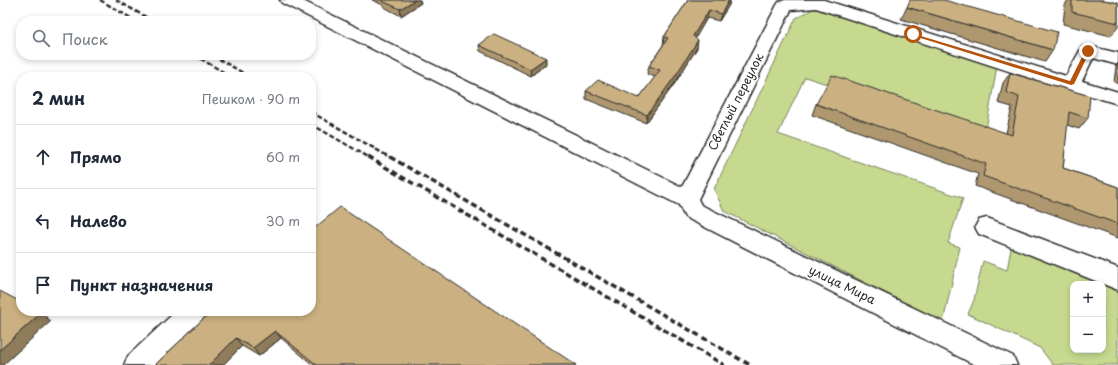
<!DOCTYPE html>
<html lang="ru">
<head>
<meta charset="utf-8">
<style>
	body { margin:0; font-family:"Playpen Sans",sans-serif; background:#f2f2f3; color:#1f2937 }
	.controls { position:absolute; right:12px; bottom:12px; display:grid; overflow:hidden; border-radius:8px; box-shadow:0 2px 6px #0003 }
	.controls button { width:36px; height:36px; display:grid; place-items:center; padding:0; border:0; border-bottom:1px solid #e0e1e3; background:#fff; color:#1f2937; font:20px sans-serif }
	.stop { position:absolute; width:12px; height:12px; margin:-9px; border:3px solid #b45309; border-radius:50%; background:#fff }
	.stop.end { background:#b45309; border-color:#fff; box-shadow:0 1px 4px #0008 }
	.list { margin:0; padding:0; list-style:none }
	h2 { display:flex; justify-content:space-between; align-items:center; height:52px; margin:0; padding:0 16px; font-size:17px }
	h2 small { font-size:13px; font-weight:400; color:#747a83 }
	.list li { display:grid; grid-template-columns:26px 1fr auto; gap:12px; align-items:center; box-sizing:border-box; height:64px; padding:0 16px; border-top:1px solid #e0e1e3 }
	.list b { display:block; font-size:15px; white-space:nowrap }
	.list em { font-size:13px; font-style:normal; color:#747a83 }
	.icon { flex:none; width:22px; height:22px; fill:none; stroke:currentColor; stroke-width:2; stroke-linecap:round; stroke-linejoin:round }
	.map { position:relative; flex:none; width:1118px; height:365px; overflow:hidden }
	.search { position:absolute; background:#fff; box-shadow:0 2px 6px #0003; left:16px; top:16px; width:300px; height:44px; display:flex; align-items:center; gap:10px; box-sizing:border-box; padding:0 14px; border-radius:16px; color:#747a83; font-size:15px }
	.panel { position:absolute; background:#fff; box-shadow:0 2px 6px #0003; left:16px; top:72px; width:300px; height:244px; border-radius:16px }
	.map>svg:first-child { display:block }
	.green { fill:#c6d98f; stroke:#78825d; fill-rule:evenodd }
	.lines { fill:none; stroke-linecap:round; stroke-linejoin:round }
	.minor-casing { stroke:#2b2b2b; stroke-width:3 }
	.minor { fill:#fff; fill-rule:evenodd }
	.rail-far1 { stroke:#2b2b2b; stroke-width:2.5; stroke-dasharray:5 2.5; stroke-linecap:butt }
	.rail { stroke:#2b2b2b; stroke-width:3.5; stroke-dasharray:6 3.5; stroke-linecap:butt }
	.wall { fill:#af986f; stroke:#2b2b2b }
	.shaded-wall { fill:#8e7c5a; stroke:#2b2b2b }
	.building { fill:#cbb181; stroke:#2b2b2b }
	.route { fill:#b45309 }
	.labels { text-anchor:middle; stroke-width:3.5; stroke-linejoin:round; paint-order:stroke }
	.street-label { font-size:12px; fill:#2b2b2b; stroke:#fff }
</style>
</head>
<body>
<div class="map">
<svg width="1118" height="365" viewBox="0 0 1118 365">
	<rect width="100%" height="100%" fill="#fff"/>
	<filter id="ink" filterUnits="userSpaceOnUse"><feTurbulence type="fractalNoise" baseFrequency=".025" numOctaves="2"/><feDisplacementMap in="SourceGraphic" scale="8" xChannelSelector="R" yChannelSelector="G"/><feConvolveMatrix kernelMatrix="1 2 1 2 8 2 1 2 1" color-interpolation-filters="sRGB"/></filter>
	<g filter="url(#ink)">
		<!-- green -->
		<g class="green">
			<polygon points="815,8 997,66 985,135 805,77 778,134 963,198 948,243 960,247 943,322 724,211 714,189 796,18"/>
			<path d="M1012 243 1118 285V365H1053L1040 348 968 314 974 300 983 261 1007 270ZM1073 284H1103V350H1073Z"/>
		</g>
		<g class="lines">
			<!-- minor casing -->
			<g class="minor-casing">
				<g id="minor">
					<polygon points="280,0 301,0 682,187 777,5 779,2 785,0 824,0 1066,76 1082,47 1088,46 1118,53 1118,65 1093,58 1082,81 1118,92 1118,104 1024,76 816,8 791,10 698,199 701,205 1013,356 1017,365 975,365 685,217 679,205 282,3"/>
					<polygon points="987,218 1118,268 1118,290 979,234 975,227 979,220"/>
					<polygon points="176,311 207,311 203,319 157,365 124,365 128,356"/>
				</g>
			</g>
			<!-- minor -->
			<use href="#minor" class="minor"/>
			<!-- rail-far1 -->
			<g class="rail-far1">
				<polyline points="100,0 136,21"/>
				<polyline points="116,0 153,21"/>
				<polyline points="194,55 232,77"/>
				<polyline points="212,55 250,77"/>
				<polyline points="311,112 391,158"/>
				<polyline points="311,124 370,158"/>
			</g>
			<!-- rail -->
			<g class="rail">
				<polyline points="368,157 724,365"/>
				<polyline points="390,157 750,365"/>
			</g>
		</g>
		<!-- wall -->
		<g class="wall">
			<polygon points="372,0 420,0 421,3 401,16 384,7 383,5"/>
			<polygon points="688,0 730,0 729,5 719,21 707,18 695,38 697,48 675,83 646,123 586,99 586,91 639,98 655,77 647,74 649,66 663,45 664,37"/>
			<polygon points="1068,0 1104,0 1118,3 1118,27 1111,36 1063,24 1065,5"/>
			<polygon points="907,7 1053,50 1045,62 901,19"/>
			<polygon points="479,45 546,64 531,76 480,51"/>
			<polygon points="1118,63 1118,84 1114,82 1116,66"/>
			<polygon points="1010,73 1088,118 1079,129 1067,125 1063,168 1118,187 1118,238 975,186 978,174 812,115 816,104 1006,133 1012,107 998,103 1003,83"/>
			<polygon points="203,319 576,365 313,365 281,338 259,356 242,346 223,365 155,365"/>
		</g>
		<!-- shaded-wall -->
		<g class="shaded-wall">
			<polygon points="415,0 420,0 421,3 401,16 400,9"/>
			<polygon points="729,0 730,0 729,5 719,21 721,14"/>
			<polygon points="709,10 707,18 692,44 693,36"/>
			<polygon points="698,40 697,48 675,83 646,123 647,115"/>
			<polygon points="546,58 546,64 531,76 530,69"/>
			<polygon points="41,313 51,321 3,365 0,365 0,350"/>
			<polygon points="275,331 281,338 259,356 253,348"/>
			<polygon points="236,338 242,346 223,365 209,365"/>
		</g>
		<!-- building -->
		<g class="building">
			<polygon points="384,0 415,0 400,9 382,1"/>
			<polygon points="688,0 729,0 721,14 709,10 693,36 698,40 676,75 647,115 586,91 598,80 639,98 660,70 649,66 668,38 664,37"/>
			<polygon points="910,0 944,0 1057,32 1053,50 907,7"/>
			<polygon points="1072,0 1104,0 1118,3 1118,23 1072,12"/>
			<polygon points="494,34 546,58 530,69 479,45"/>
			<polygon points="1010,73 1090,96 1088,118 1069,112 1063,168 1118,187 1118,224 983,176 986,164 816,104 832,75 1012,135 1019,97 1006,92"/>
			<polygon points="340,207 576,365 317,365 275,331 253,348 236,338 209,365 155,365 203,319 213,311 311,311 311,231"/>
			<polygon points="0,291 21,302 21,311 38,311 41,313 0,350"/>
		</g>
	</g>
	<!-- route -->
	<polygon class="route" points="911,33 1070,81 1085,51 1088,49 1090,51 1074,84 1071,85 911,35"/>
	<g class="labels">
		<!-- street labels -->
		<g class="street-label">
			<text transform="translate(736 102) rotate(-63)" y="4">Светлый переулок</text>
			<text transform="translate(842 285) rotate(26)" y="4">улица Мира</text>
		</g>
	</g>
</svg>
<div class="controls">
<button>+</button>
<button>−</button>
</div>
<div class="stop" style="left:913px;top:34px"></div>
<div class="stop end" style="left:1088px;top:51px"></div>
<div class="search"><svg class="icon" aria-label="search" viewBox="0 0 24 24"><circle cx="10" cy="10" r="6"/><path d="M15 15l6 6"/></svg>Поиск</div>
<section class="panel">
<h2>2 мин<small>Пешком · 90 m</small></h2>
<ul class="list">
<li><svg class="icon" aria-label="ahead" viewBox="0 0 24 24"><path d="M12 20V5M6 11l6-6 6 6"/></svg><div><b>Прямо</b></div><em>60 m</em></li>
<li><svg class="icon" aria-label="left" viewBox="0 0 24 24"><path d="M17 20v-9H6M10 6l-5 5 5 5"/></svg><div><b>Налево</b></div><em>30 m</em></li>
<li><svg class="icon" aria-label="arrive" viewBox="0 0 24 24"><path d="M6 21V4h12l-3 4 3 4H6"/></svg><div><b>Пункт назначения</b></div></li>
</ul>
</section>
</div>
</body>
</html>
